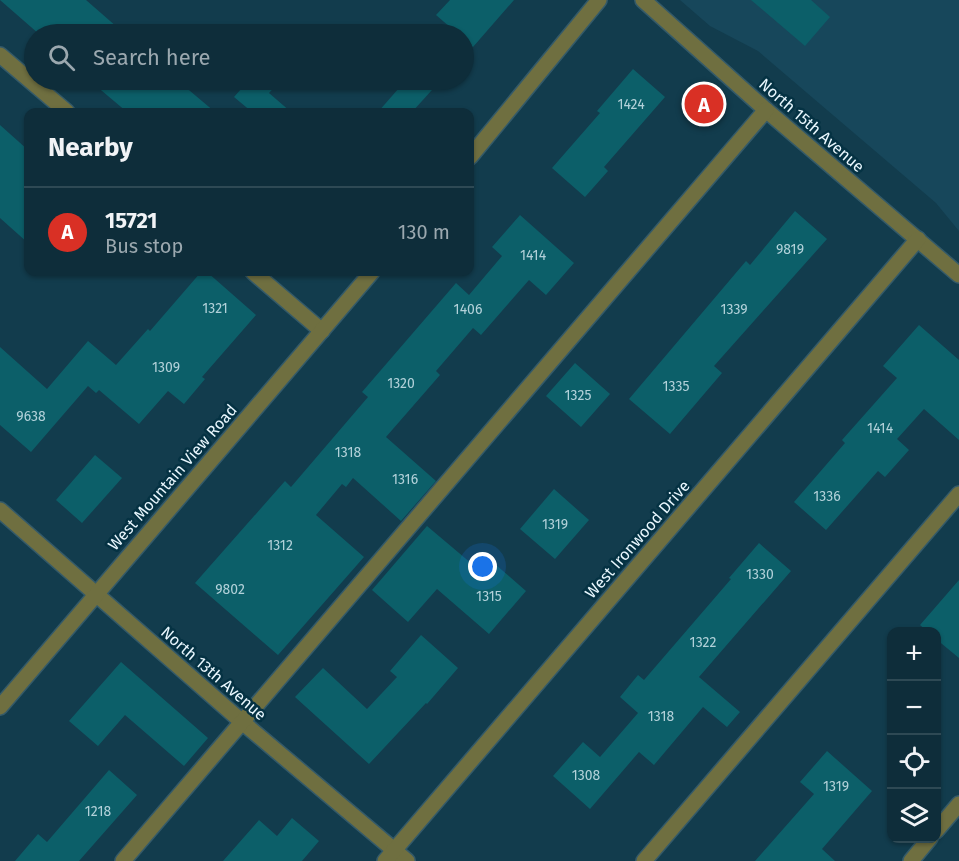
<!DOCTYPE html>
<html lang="en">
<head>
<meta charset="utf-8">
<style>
	body { margin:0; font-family:"Fira Sans",sans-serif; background:#1c3945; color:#f1f3f6 }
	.controls { position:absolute; right:18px; bottom:18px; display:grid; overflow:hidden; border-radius:12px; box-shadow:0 2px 4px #0004 }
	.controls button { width:54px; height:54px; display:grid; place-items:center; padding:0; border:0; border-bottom:2px solid #2e4954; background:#0e2d3a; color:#f1f3f6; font:30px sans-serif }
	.you { position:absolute; left:483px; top:567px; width:21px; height:21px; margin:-15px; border:4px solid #fff; border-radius:50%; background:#1a73e8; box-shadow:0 0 0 9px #1a73e833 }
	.badge { display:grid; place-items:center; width:39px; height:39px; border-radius:50%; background:#d93025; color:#fff; font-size:20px; font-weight:700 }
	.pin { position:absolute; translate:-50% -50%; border:3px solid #fff; box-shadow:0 2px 6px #0006 }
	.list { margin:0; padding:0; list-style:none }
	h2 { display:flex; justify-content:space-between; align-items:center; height:78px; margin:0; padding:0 24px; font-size:26px }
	h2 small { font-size:20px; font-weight:400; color:#9ba8af }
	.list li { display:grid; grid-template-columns:39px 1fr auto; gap:18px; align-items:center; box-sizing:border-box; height:90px; padding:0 24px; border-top:2px solid #2e4954 }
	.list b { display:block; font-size:22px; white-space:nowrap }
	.list p { margin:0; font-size:20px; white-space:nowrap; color:#9ba8af }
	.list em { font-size:20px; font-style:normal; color:#9ba8af }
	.icon { flex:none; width:33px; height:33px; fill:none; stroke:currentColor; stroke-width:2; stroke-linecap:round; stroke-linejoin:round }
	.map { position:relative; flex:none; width:959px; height:861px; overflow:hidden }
	.search { position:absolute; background:#0e2d3a; box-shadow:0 2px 4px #0004; left:24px; top:24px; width:450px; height:66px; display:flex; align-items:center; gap:15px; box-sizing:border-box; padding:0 21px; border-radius:33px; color:#9ba8af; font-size:22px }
	.panel { position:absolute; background:#0e2d3a; box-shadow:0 2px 4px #0004; left:24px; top:108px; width:450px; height:168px; border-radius:12px }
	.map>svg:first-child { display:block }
	.built { fill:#17475b }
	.building { fill:#0c5f69 }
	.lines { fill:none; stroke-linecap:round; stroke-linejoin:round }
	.minor-casing { stroke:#345a69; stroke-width:18 }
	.minor { stroke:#6f6f40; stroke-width:15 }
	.labels { text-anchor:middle; stroke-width:5; stroke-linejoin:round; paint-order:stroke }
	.number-label { font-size:14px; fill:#b2d1d9 }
	.street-label { font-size:16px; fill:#e9f7fe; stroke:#053243 }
</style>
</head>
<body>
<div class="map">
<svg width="959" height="861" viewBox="0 0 959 861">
	<rect width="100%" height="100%" fill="#123c4d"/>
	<!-- built -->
	<polygon class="built" points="680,0 959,0 959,231 936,203 758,51 710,26"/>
	<!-- building -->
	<g class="building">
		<polygon points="0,0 86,0 125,34 39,34"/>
		<polygon points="450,0 514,0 473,47 464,39 464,34 458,34 436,15"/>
		<polygon points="751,0 811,0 830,17 805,46"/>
		<polygon points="633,69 665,97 604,167 608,171 585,197 552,168 600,113 597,111"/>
		<polygon points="89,80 177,80 215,112 127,112"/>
		<polygon points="249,80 281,80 269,93 291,112 252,112 234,97"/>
		<polygon points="406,80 441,80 412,112 378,112"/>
		<polygon points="0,125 28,150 28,243 0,218"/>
		<polygon points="795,211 827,239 714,366 722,373 670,434 629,399 746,261 750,265"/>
		<polygon points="520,215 574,263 546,295 529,280 481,335 473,328 436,371 440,375 386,437 436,481 401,521 353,478 346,487 342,484 316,515 364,557 278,655 195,583 285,481 291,487 368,397 362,392 456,283 469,295 502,256 492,247"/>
		<polygon points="201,272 207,272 256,315 202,377 205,379 184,404 168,391 139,424 99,390 96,393 88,386 31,452 0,425 0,347 47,389 88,341 116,365 148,329 150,331"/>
		<polygon points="919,325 959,360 959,440 924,409 897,439 909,450 885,477 878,471 826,530 794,502 845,443 842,440 897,378 883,366"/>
		<polygon points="575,363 610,394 581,427 546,396"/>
		<polygon points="95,455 122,478 82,523 56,500"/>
		<polygon points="554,489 589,520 555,559 520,529"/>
		<polygon points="427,526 478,569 488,558 526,591 489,634 437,589 408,622 372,590"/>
		<polygon points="759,543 791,571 699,677 740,712 727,727 703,707 654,765 639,752 590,809 553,776 583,742 600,757 638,713 620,697 638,675 644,680 731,579 729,578"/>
		<polygon points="959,580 959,658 936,639 936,632 928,632 920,625"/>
		<polygon points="421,635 458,668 427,704 426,703 369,764 295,697 323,668 367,709 397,677 390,671"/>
		<polygon points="121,662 208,738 184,766 125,715 98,746 69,721"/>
		<polygon points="827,751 872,791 822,849 835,861 755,861 814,794 800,782"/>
		<polygon points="109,770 137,795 79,861 15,861 38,834 47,842"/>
		<polygon points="292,818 319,841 302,861 223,861 259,820 277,836"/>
	</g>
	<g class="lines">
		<!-- minor casing -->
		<g class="minor-casing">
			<g id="minor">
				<polyline points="643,0 766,110 959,275"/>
				<polyline points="0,55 67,112"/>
				<polyline points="470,157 599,0"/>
				<polyline points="253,272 322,331"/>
				<polyline points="0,510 241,721 407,861"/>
				<polyline points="0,707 372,272"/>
				<polyline points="936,831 959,804"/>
				<polyline points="123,861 766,110"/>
				<polyline points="385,861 918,239"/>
				<polyline points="644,861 959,494"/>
				<polyline points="911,861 930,838"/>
			</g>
		</g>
		<!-- minor -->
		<use href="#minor" class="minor"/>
	</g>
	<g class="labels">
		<!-- number labels -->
		<g class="number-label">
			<text x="631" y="109">1424</text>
			<text x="790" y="254">9819</text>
			<text x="533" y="260">1414</text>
			<text x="215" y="313">1321</text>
			<text x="468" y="314">1406</text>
			<text x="734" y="314">1339</text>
			<text x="166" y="372">1309</text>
			<text x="401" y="388">1320</text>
			<text x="676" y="391">1335</text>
			<text x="578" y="400">1325</text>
			<text x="31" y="421">9638</text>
			<text x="880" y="433">1414</text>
			<text x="348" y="457">1318</text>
			<text x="405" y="484">1316</text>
			<text x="827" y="501">1336</text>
			<text x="555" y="529">1319</text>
			<text x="280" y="550">1312</text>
			<text x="760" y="579">1330</text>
			<text x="230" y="594">9802</text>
			<text x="489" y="601">1315</text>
			<text x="703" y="647">1322</text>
			<text x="661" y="721">1318</text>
			<text x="586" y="780">1308</text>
			<text x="836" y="791">1319</text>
			<text x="98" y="816">1218</text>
		</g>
		<!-- street labels -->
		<g class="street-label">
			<text transform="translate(812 125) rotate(41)" y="6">North 15th Avenue</text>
			<text transform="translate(172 477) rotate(-49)" y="6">West Mountain View Road</text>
			<text transform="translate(637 539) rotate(-49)" y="6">West Ironwood Drive</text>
			<text transform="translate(214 673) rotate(41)" y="6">North 13th Avenue</text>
		</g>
	</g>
</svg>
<div class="controls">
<button>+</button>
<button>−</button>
<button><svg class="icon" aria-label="locate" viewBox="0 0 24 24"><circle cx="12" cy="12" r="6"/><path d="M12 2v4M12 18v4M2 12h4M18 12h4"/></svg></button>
<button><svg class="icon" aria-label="layers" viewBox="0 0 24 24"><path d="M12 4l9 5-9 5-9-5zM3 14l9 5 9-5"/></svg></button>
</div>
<div class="you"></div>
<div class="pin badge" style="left:704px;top:104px">A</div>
<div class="search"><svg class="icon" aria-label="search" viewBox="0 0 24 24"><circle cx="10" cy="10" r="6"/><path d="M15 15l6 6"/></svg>Search here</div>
<section class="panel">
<h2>Nearby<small></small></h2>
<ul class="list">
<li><span class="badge">A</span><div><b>15721</b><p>Bus stop</p></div><em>130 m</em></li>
</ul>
</section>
</div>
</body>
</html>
